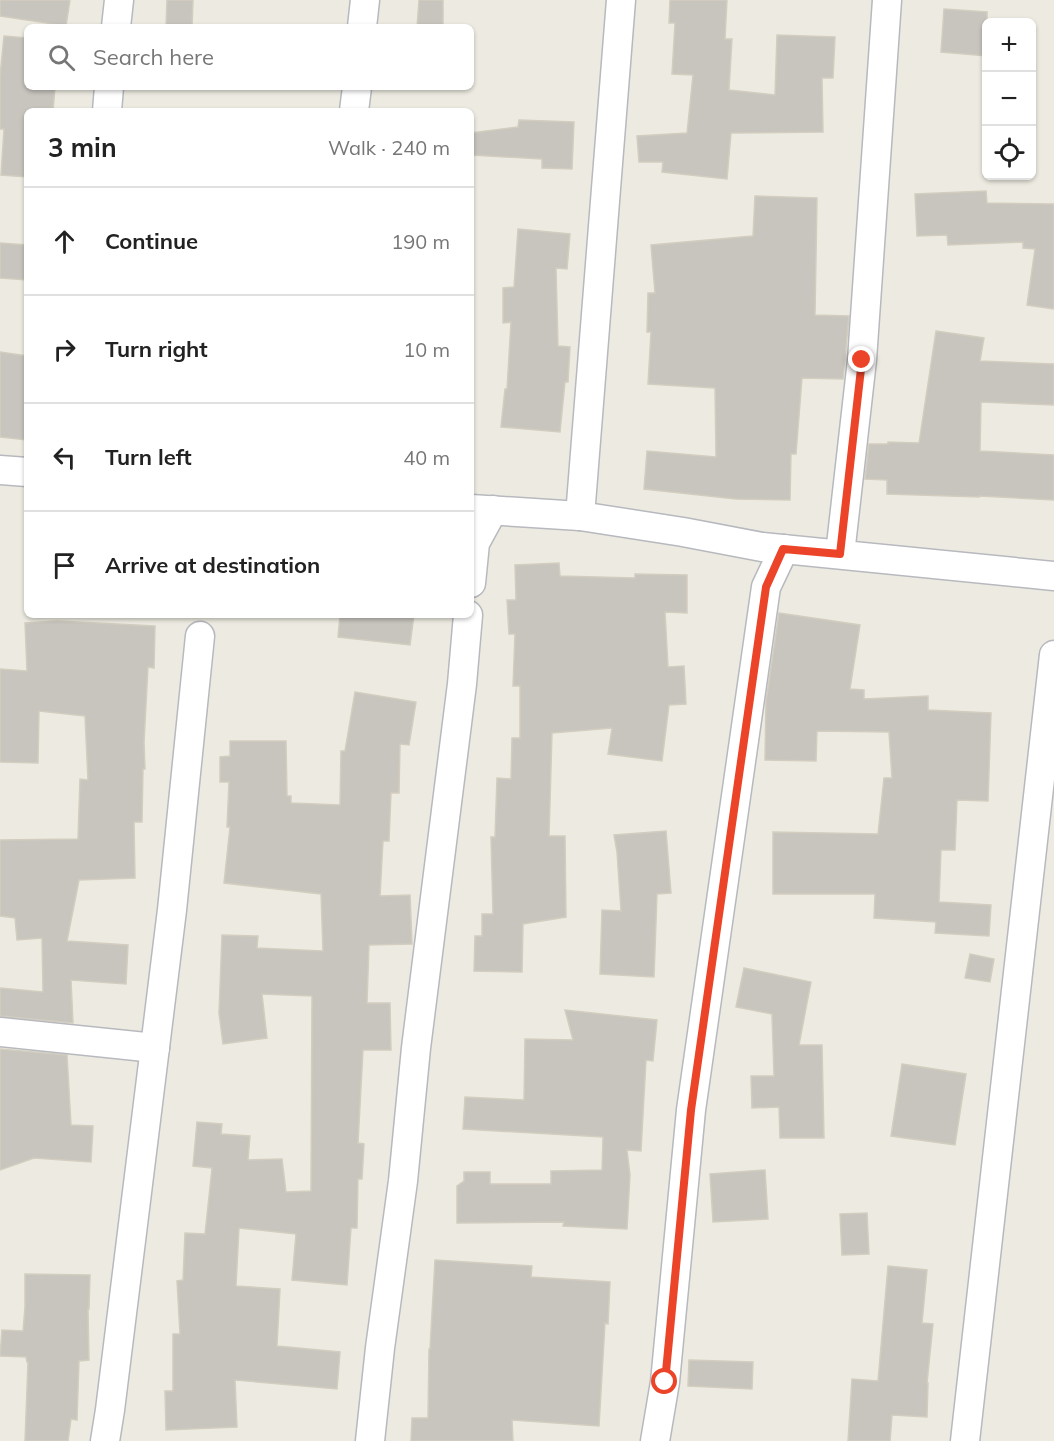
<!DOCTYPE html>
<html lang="en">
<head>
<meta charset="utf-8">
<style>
	body { margin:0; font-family:Mulish,sans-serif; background:#f2f2f2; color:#222 }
	.controls { position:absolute; right:18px; top:18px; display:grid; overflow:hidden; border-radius:9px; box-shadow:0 2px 4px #0004 }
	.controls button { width:54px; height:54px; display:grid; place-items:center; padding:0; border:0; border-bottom:2px solid #e0e0e0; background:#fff; color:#222; font:30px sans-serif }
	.stop { position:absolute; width:18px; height:18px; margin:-14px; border:4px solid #ec4428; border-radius:50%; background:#fff }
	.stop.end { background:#ec4428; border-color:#fff; box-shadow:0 2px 6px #0008 }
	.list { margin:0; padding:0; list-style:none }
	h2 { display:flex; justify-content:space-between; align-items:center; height:78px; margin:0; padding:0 24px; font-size:26px }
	h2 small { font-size:20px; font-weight:400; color:#767676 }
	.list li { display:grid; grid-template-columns:39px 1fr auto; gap:18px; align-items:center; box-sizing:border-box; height:108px; padding:0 24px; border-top:2px solid #e0e0e0 }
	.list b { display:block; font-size:22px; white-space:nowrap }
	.list em { font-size:20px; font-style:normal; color:#767676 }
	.icon { flex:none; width:33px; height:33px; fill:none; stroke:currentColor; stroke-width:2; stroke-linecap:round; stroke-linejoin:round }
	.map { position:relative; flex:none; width:1054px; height:1441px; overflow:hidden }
	.search { position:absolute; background:#fff; box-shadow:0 2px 4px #0004; left:24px; top:24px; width:450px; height:66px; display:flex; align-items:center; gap:15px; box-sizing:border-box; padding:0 21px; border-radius:9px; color:#767676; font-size:22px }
	.panel { position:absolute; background:#fff; box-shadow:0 2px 4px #0004; left:24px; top:108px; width:450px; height:510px; border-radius:9px }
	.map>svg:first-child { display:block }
	.building { fill:#c8c5be; stroke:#d2cdbf; stroke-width:1.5 }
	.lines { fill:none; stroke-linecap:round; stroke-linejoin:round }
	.street-casing { stroke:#b7b9be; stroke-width:31 }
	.street { stroke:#fff; stroke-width:28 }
	.route { stroke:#ec4428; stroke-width:8 }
</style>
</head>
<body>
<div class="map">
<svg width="1054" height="1441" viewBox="0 0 1054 1441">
	<rect width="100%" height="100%" fill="#edebe1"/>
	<!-- building -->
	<g class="building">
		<polygon points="0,0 70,0 66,26 0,16"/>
		<polygon points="167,0 193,0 192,27 166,27"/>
		<polygon points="419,0 443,0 443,27 417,27"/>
		<polygon points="670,0 727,0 725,39 732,39 729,90 775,95 777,35 835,37 833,78 822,78 823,132 731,133 727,179 662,172 663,162 639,162 637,136 687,133 693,75 672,74 675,23 669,23"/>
		<polygon points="944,9 987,12 987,56 941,52"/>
		<polygon points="4,36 27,38 27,87 55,87 53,111 27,111 27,177 1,175 4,129 0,129 0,76"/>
		<polygon points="519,120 574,122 572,169 542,168 542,159 471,155 471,133 518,127"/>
		<polygon points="986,191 987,203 1054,204 1054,309 1027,305 1035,249 1023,248 1023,242 948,245 947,235 917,236 915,194"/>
		<polygon points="755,196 817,198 815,315 849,316 843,379 802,378 796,454 791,454 790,500 736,499 644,489 647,451 716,457 715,388 648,384 651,332 647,332 648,293 655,293 651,245 753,236"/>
		<polygon points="518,229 570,234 567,269 556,268 558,346 570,347 568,382 565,382 560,432 501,427 505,389 507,389 511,322 503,323 503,288 514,287"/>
		<polygon points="0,243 27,245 27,280 0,278"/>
		<polygon points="936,331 984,338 980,361 1054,364 1054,405 981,402 980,451 1054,455 1054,500 979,496 979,497 887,494 887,480 865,479 869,444 888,444 888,442 919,443"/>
		<polygon points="0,352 27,356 27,440 0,437"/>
		<polygon points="559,563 560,576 635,578 635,574 687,575 687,613 665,612 668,667 684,666 686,704 669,705 662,761 608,754 612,728 552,733 549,836 565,836 566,917 523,924 522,972 474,971 475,936 482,936 482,914 493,914 491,837 495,837 497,778 511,779 512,738 520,738 520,686 513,686 515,634 509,634 507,600 516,600 515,565"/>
		<polygon points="779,613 860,625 850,689 864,690 864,699 928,696 928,710 991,713 988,801 957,800 955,850 941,850 939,902 991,905 989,936 935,933 936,922 874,918 875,894 773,894 773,832 878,834 884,778 892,778 889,732 817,731 816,761 765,760 766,702"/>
		<polygon points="340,615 414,615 410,645 338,637"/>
		<polygon points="57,621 155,626 154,668 148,667 144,742 145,769 143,769 142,822 134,822 135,878 79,880 67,941 128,945 126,984 71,980 73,1023 0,1016 0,988 43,992 42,938 17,940 15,918 0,916 0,840 78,839 80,779 88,780 85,716 39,711 38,763 0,762 0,669 27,671 25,623"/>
		<polygon points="355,692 416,702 409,745 400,744 399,793 391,793 389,841 383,841 380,896 410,895 412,944 369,945 367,1003 390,1003 391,1050 363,1050 358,1143 364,1144 362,1179 358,1179 357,1228 351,1228 347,1285 292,1280 296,1234 239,1228 236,1286 280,1289 277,1346 340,1352 337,1389 235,1380 237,1427 166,1430 165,1391 173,1391 173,1334 180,1334 177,1281 183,1280 185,1233 205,1234 212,1168 193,1166 197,1122 222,1124 221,1134 250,1136 248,1160 282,1159 286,1192 311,1191 312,996 262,994 267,1038 223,1044 219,1013 222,935 258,936 257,948 323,951 321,894 224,883 230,827 227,827 229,782 220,782 220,757 230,756 230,741 286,741 287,796 291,796 291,803 340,805 341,751 345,751"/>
		<polygon points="666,831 671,893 657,894 654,977 600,974 602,910 621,911 617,852 614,835"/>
		<polygon points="970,954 994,959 990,982 965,978"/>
		<polygon points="744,968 811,982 799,1045 822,1045 824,1138 780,1138 779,1107 752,1108 751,1076 774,1076 772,1014 736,1007"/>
		<polygon points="565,1010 657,1020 653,1061 646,1060 641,1151 627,1150 630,1175 627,1229 563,1226 564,1222 457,1223 457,1186 464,1181 464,1172 490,1172 490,1184 551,1184 551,1171 602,1170 603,1137 463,1129 465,1097 524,1100 525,1039 573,1040"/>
		<polygon points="0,1049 67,1055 71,1125 93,1126 91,1162 34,1158 0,1170"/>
		<polygon points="902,1064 966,1074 955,1145 891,1136"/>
		<polygon points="765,1170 768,1219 713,1222 710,1174"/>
		<polygon points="867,1213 869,1254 842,1255 840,1214"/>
		<polygon points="435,1260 532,1266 531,1277 610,1282 608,1324 605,1323 599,1426 512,1420 513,1441 411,1441 412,1418 428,1418 429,1349 430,1349"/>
		<polygon points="888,1266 927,1270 922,1323 933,1324 927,1383 928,1383 927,1417 892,1415 890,1441 848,1441 852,1379 878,1381"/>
		<polygon points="25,1274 90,1275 89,1309 88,1309 89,1360 79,1361 77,1420 71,1419 68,1441 25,1441 28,1362 27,1362 26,1357 0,1356 2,1330 23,1331 25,1307"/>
		<polygon points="689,1360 753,1362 752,1389 688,1386"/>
	</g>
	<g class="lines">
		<!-- street casing -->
		<g class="street-casing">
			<g id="street">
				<polyline points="116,27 119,0"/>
				<polyline points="362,27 365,0"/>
				<polyline points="107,111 109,87"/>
				<polyline points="354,111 357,87"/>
				<polyline points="0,470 27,472"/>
				<polyline points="471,509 580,516 683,532 762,547 1054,576"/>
				<polyline points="580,516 621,0"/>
				<polyline points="840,554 862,360 887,0"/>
				<polyline points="471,583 475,543 493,510"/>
				<polyline points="0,1032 155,1048"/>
				<polyline points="105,1441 110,1410 172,910 200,636"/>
				<polyline points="370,1441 380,1348 403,1181 416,1048 462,684 468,615"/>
				<polyline points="655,1441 665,1382 691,1110 766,587 784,549"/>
				<polyline points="965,1441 1054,655"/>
			</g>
		</g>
		<!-- street -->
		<use href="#street" class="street"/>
	</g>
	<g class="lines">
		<!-- route -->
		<polyline class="route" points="665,1382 691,1110 766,587 783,549 840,554 862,360"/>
	</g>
</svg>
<div class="controls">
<button>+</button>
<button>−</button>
<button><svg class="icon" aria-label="locate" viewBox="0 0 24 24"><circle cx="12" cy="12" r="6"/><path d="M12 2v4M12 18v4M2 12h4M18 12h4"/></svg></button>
</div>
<div class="stop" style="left:665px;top:1382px"></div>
<div class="stop end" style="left:862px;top:360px"></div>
<div class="search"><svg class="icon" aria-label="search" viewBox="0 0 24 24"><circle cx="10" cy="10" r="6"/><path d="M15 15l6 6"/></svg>Search here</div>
<section class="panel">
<h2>3 min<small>Walk · 240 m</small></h2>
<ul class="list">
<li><svg class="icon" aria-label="ahead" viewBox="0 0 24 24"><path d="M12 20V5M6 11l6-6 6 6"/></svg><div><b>Continue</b></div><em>190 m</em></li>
<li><svg class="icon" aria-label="right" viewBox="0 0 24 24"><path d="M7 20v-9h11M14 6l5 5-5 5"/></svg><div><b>Turn right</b></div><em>10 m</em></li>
<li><svg class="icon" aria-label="left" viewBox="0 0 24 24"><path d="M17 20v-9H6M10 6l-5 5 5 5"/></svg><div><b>Turn left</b></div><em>40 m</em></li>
<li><svg class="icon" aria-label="arrive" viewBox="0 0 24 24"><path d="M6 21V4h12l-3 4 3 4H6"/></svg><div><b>Arrive at destination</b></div></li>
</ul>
</section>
</div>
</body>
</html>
